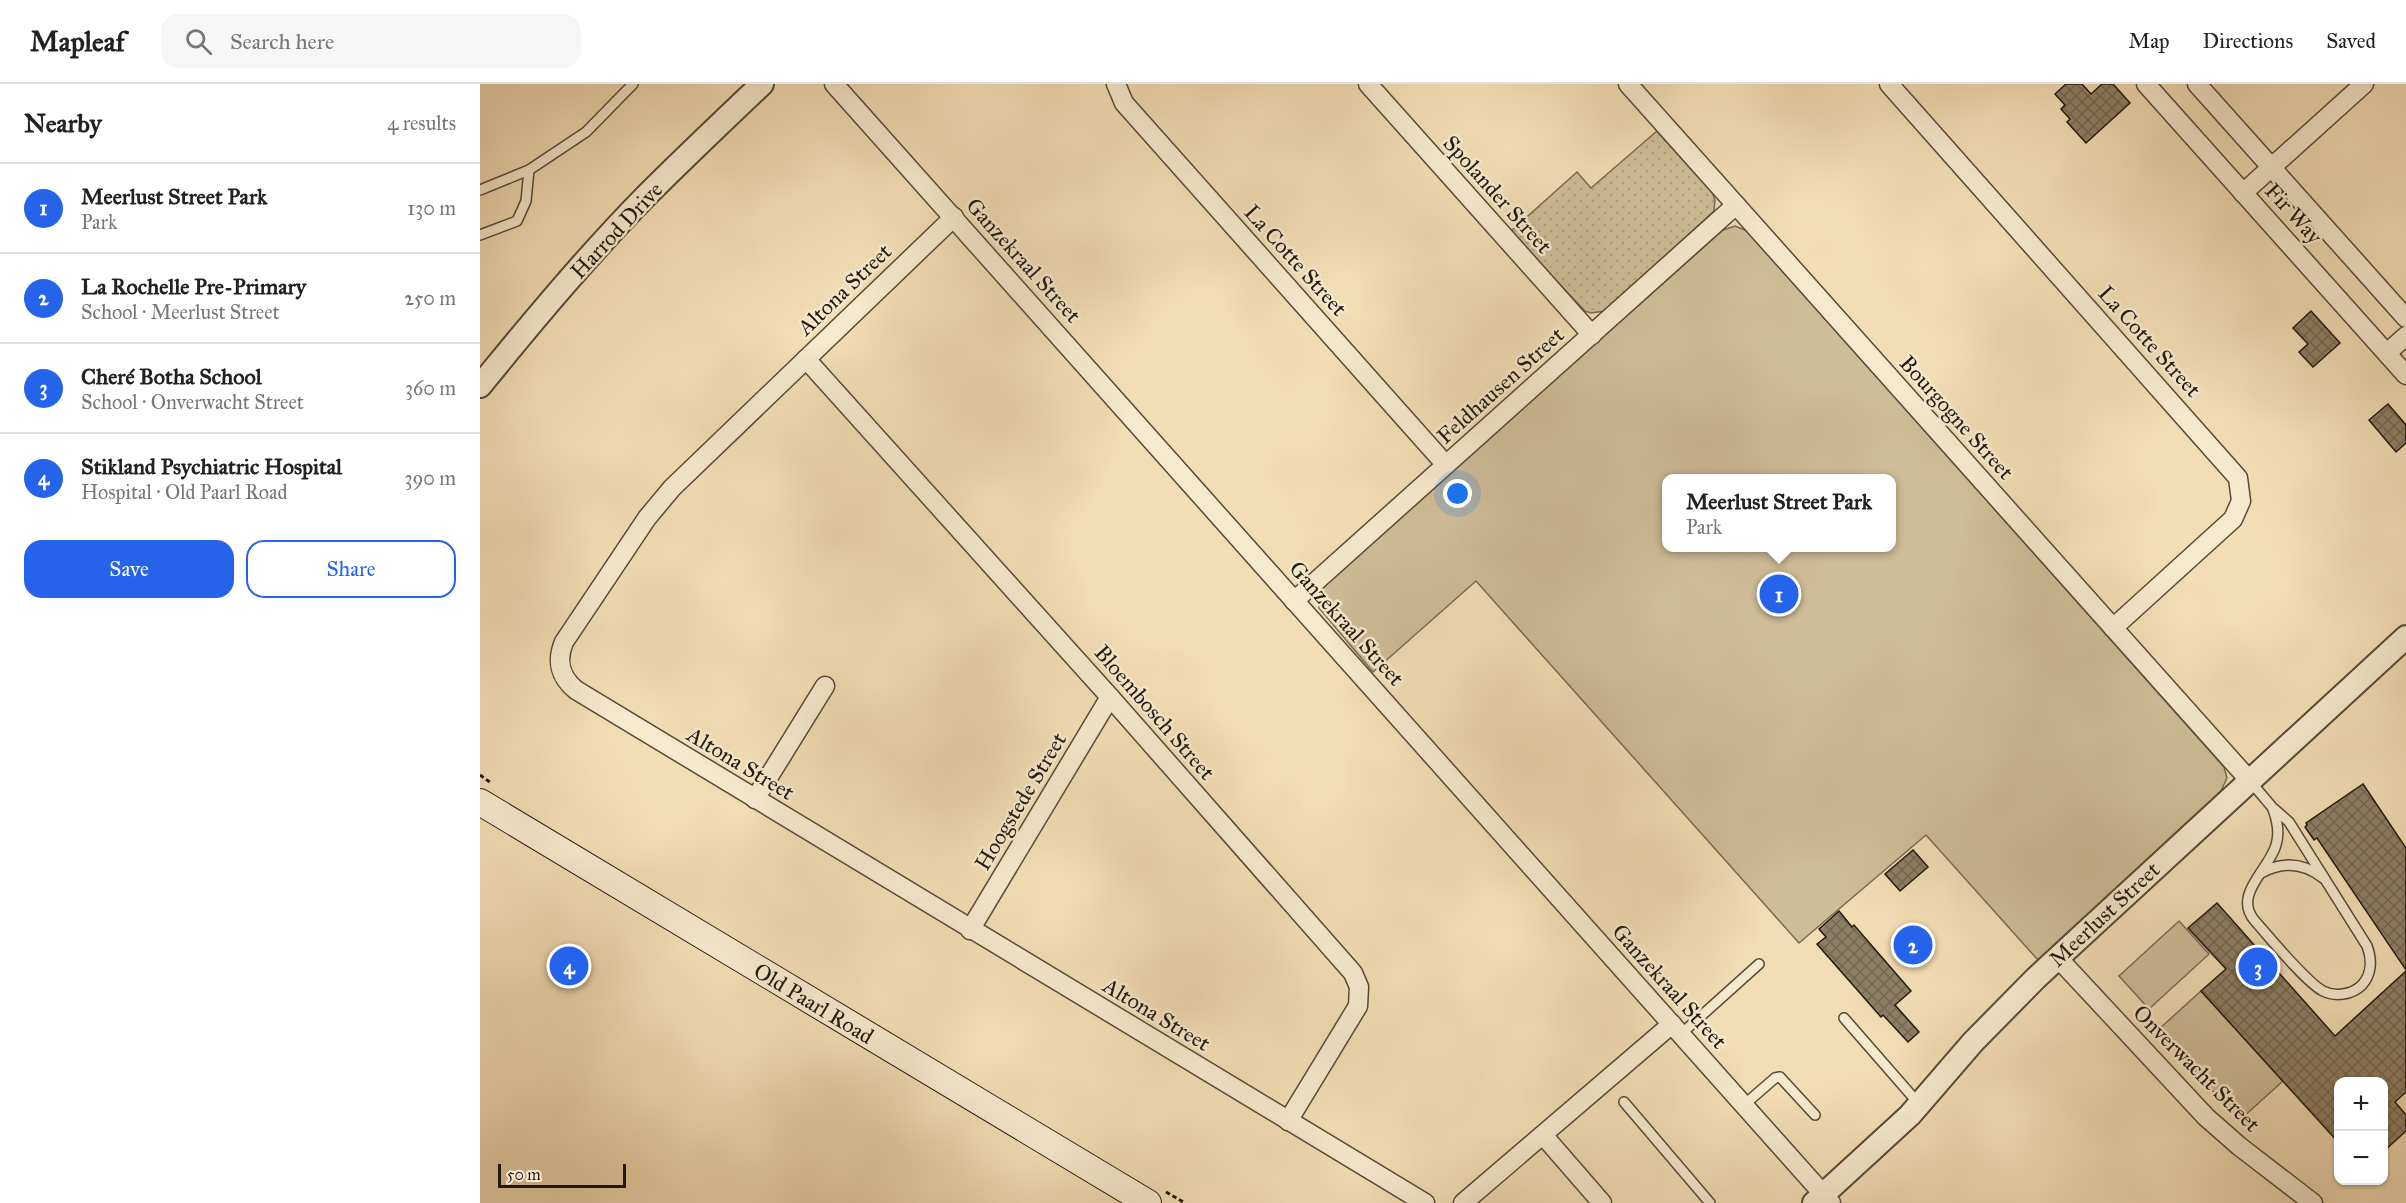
<!DOCTYPE html>
<html lang="en">
<head>
<meta charset="utf-8">
<style>
	body { margin:0; font-family:"IM FELL Great Primer",serif; background:#f6f6f6; color:#222 }
	.controls { position:absolute; right:18px; bottom:18px; display:grid; overflow:hidden; border-radius:12px; box-shadow:0 2px 4px #0004 }
	.controls button { width:54px; height:54px; display:grid; place-items:center; padding:0; border:0; border-bottom:2px solid #e0e0e0; background:#fff; color:#222; font:30px sans-serif }
	.scale { position:absolute; left:18px; bottom:15px; width:128px; box-sizing:border-box; padding-left:6px; border:3px solid #21180f; border-top:0; font-size:16px; line-height:21px; white-space:nowrap; color:#21180f; -webkit-text-stroke:4px #f7e9ce; paint-order:stroke }
	.you { position:absolute; left:978px; top:410px; width:21px; height:21px; margin:-15px; border:4px solid #fff; border-radius:50%; background:#1a73e8; box-shadow:0 0 0 9px #1a73e833 }
	.badge { display:grid; place-items:center; width:39px; height:39px; border-radius:50%; background:#2563eb; color:#fff; font-size:20px; font-weight:700 }
	.pin { position:absolute; translate:-50% -50%; border:3px solid #fff; box-shadow:0 2px 6px #0006 }
	.popup { position:absolute; left:1182px; top:390px; width:234px; height:78px; box-sizing:border-box; display:grid; place-content:center; border-radius:12px; background:#fff; filter:drop-shadow(0 2px 4px #0005); font-size:20px; white-space:nowrap; color:#767676 }
	.popup b { font-size:22px; color:#222 }
	.popup::after { content:''; position:absolute; left:50%; top:100%; margin-left:-12px; border:12px solid transparent; border-top-color:#fff }
	.list { margin:0; padding:0; list-style:none }
	h2 { display:flex; justify-content:space-between; align-items:center; height:78px; margin:0; padding:0 24px; font-size:26px }
	h2 small { font-size:20px; font-weight:400; color:#767676 }
	.list li { display:grid; grid-template-columns:39px 1fr auto; gap:18px; align-items:center; box-sizing:border-box; height:90px; padding:0 24px; border-top:2px solid #e0e0e0 }
	.list b { display:block; font-size:22px; white-space:nowrap }
	.list p { margin:0; font-size:20px; white-space:nowrap; color:#767676 }
	.list em { font-size:20px; font-style:normal; color:#767676 }
	.actions { display:flex; gap:12px; padding:18px 24px }
	.actions a { flex:1; padding:14px 0; border:2px solid #2563eb; border-radius:18px; text-align:center; font-size:21px; color:#2563eb }
	.actions .main { background:#2563eb; color:#fff }
	.icon { flex:none; width:33px; height:33px; fill:none; stroke:currentColor; stroke-width:2; stroke-linecap:round; stroke-linejoin:round }
	.map { position:relative; flex:none; width:1926px; height:1119px; overflow:hidden }
	header { display:flex; align-items:center; gap:36px; box-sizing:border-box; height:84px; padding:0 30px; background:#fff; border-bottom:2px solid #e0e0e0 }
	header strong { font-size:28px }
	nav { display:flex; gap:33px; margin-inline-start:auto; font-size:21px }
	.search { width:420px; height:54px; background:#f6f6f6; display:flex; align-items:center; gap:15px; box-sizing:border-box; padding:0 21px; border-radius:18px; color:#767676; font-size:22px }
	main { display:flex }
	aside { flex:1; background:#fff }
	.map>svg:first-child { display:block }
	.grass { fill:url(#grass-dots); stroke:#786a54; stroke-width:1.5 }
	.park { fill:#cfbc98; stroke:#786a54; stroke-width:1.5; fill-rule:evenodd }
	.building { fill:url(#building-cross-hatch); stroke:#21180f; stroke-width:1.5 }
	.lines { fill:none; stroke-linecap:round; stroke-linejoin:round }
	.service-casing { stroke:#564938; stroke-width:12 }
	.minor-casing { stroke:#564938; stroke-width:21 }
	.tertiary-casing { stroke:#564938; stroke-width:26 }
	.secondary-casing { stroke:#21180f; stroke-width:28 }
	.path { stroke:#21180f; stroke-width:3; stroke-dasharray:4.5 3; stroke-linecap:butt }
	.service { stroke:#f7e9ce; stroke-width:9 }
	.minor { stroke:#f7e9ce; stroke-width:18 }
	.tertiary { stroke:#f7e9ce; stroke-width:22 }
	.secondary { stroke:#f7e9ce; stroke-width:26 }
	.labels { text-anchor:middle; stroke-width:5; stroke-linejoin:round; paint-order:stroke }
	.street-label { font-size:22px; fill:#21180f; stroke:#f7e9ce }
</style>
</head>
<body>
<header>
<strong>Mapleaf</strong>
<div class="search"><svg class="icon" aria-label="search" viewBox="0 0 24 24"><circle cx="10" cy="10" r="6"/><path d="M15 15l6 6"/></svg>Search here</div>
<nav><a>Map</a><a>Directions</a><a>Saved</a></nav>
</header>
<main>
<aside>
<h2>Nearby<small>4 results</small></h2>
<ul class="list">
<li><span class="badge">1</span><div><b>Meerlust Street Park</b><p>Park</p></div><em>130 m</em></li>
<li><span class="badge">2</span><div><b>La Rochelle Pre-Primary</b><p>School · Meerlust Street</p></div><em>250 m</em></li>
<li><span class="badge">3</span><div><b>Cheré Botha School</b><p>School · Onverwacht Street</p></div><em>360 m</em></li>
<li><span class="badge">4</span><div><b>Stikland Psychiatric Hospital</b><p>Hospital · Old Paarl Road</p></div><em>390 m</em></li>
</ul>
<div class="actions"><a class="main">Save</a><a>Share</a></div>
</aside>
<div class="map">
<svg width="1926" height="1119" viewBox="0 0 1926 1119">
	<defs>
		<pattern id="grass-dots" width="8" height="8" patternUnits="userSpaceOnUse" patternTransform="scale(1.5)"><rect width="8" height="8" fill="#cfbc98"/><path d="M2 2h.1M6 6h.1" fill="none" stroke="#b1a182" stroke-width="1.8" stroke-linecap="round"/></pattern>
		<pattern id="building-cross-hatch" width="8" height="8" patternUnits="userSpaceOnUse" patternTransform="scale(1.5)"><rect width="8" height="8" fill="#8e7e65"/><path d="M0 0l8 8M0 8l8-8" fill="none" stroke="#746652"/></pattern>
	</defs>
	<rect width="100%" height="100%" fill="#f3ddb4"/>
	<filter id="stains"><feTurbulence type="fractalNoise" baseFrequency=".00333" numOctaves="4"/><feColorMatrix values="0 0 0 0 .2 0 0 0 0 .09 0 0 0 0 .02 0 0 0 .5 -.17"/></filter>
	<radialGradient id="worn" r=".72"><stop offset=".6" stop-color="#630" stop-opacity="0"/><stop offset="1" stop-color="#630" stop-opacity=".3"/></radialGradient>
	<!-- grass -->
	<polygon class="grass" points="1177,47 1232,108 1235,116 1234,127 1125,227 1111,229 1105,227 1030,148 1097,88 1111,104"/>
	<!-- park -->
	<g class="park">
		<path d="M1255 142 1267 147 1744 683 1747 694 1741 707 1558 876 1446 751 1319 859 996 497 893 588 839 524 838 513 843 501 1243 146ZM1186 394H1412V464H1186Z"/>
		<polygon points="1699,837 1729,870 1669,925 1639,892"/>
		<polygon points="1721,907 1803,997 1762,1034 1747,1023 1678,946"/>
	</g>
	<!-- building -->
	<g class="building">
		<polygon points="1586,0 1602,0 1611,10 1622,0 1633,0 1650,19 1606,59 1587,38 1590,35 1581,25 1585,21 1575,10"/>
		<polygon points="1831,227 1860,259 1833,283 1819,268 1828,260 1813,244"/>
		<polygon points="1908,320 1926,341 1926,359 1916,368 1889,336"/>
		<polygon points="1883,700 1926,764 1926,886 1837,754 1834,756 1825,743 1827,741 1826,739"/>
		<polygon points="1433,766 1448,783 1420,807 1405,790"/>
		<polygon points="1737,819 1855,952 1926,887 1926,1008 1915,1018 1926,1031 1926,1047 1904,1067 1904,998 1858,998 1858,1058 1721,907 1746,885 1708,844"/>
		<polygon points="1359,827 1372,843 1374,841 1431,907 1415,921 1439,948 1428,958 1403,931 1401,933 1337,860 1346,853 1339,845"/>
	</g>
	<g class="lines">
		<!-- service casing -->
		<g class="service-casing">
			<g id="service">
				<polyline points="0,106 49,86 106,48 153,0"/>
				<polyline points="0,151 37,137 46,117 49,86"/>
				<path d="M1770 697 1792 723 1809 738 1887 862C1892 875 1892 890 1882 901 1872 911 1855 913 1843 907 1826 898 1790 854 1775 837 1752 811 1789 786 1796 761 1800 748 1797 735 1792 723"/>
				<path d="M1781 789C1803 777 1824 779 1843 794"/>
				<polyline points="1364,934 1439,1020"/>
				<polyline points="1201,950 1279,880"/>
				<polyline points="1144,1018 1230,1119"/>
				<polyline points="1264,1021 1295,994 1300,993 1335,1031"/>
			</g>
		</g>
		<!-- minor casing -->
		<g class="minor-casing">
			<g id="minor">
				<polyline points="354,0 1351,1119"/>
				<polyline points="636,0 644,19 966,381"/>
				<polyline points="888,0 1112,251"/>
				<polyline points="1148,0 1770,697"/>
				<polyline points="1409,0 1758,394 1761,417 1753,435 1633,544"/>
				<polyline points="1666,0 1926,291"/>
				<polyline points="1717,0 1926,234"/>
				<polyline points="1763,109 1884,0"/>
				<path d="M474 133 192 404 167 434 84 558C76 577 80 593 96 606L945 1119"/>
				<polyline points="1907,269 1926,252"/>
				<polyline points="326,275 630,613 873,889 879,903 878,922 808,1037"/>
				<polyline points="814,517 1256,121"/>
				<polyline points="275,715 345,602"/>
				<polyline points="490,846 630,613"/>
				<polyline points="1577,873 1726,1033 1759,1062 1833,1119"/>
				<polyline points="1063,1051 1122,1119"/>
				<polyline points="983,1119 1192,940"/>
			</g>
		</g>
		<!-- tertiary casing -->
		<g class="tertiary-casing">
			<g id="tertiary">
				<path d="M0 302C53 237 107 172 166 112 204 74 243 37 282 0"/>
				<polyline points="1334,1119 1430,1031 1493,958 1556,894 1926,553"/>
			</g>
		</g>
		<!-- secondary casing -->
		<g class="secondary-casing">
			<polyline id="secondary" points="0,718 668,1119"/>
		</g>
		<!-- path -->
		<g class="path">
			<polyline points="0,691 11,699"/>
			<polyline points="686,1108 705,1119"/>
		</g>
		<!-- service -->
		<use href="#service" class="service"/>
		<!-- minor -->
		<use href="#minor" class="minor"/>
		<!-- tertiary -->
		<use href="#tertiary" class="tertiary"/>
		<!-- secondary -->
		<use href="#secondary" class="secondary"/>
	</g>
	<g class="labels">
		<!-- street labels -->
		<g class="street-label">
			<text transform="translate(1018 110) rotate(48)" y="8">Spolander Street</text>
			<text transform="translate(1814 129) rotate(48)" y="8">Fir Way</text>
			<text transform="translate(136 146) rotate(-47)" y="8">Harrod Drive</text>
			<text transform="translate(544 176) rotate(48)" y="8">Ganzekraal Street</text>
			<text transform="translate(816 176) rotate(48)" y="8">La Cotte Street</text>
			<text transform="translate(364 205) rotate(-44)" y="8">Altona Street</text>
			<text transform="translate(1670 257) rotate(48)" y="8">La Cotte Street</text>
			<text transform="translate(1020 301) rotate(-42)" y="8">Feldhausen Street</text>
			<text transform="translate(1477 333) rotate(48)" y="8">Bourgogne Street</text>
			<text transform="translate(867 539) rotate(48)" y="8">Ganzekraal Street</text>
			<text transform="translate(675 628) rotate(49)" y="8">Bloembosch Street</text>
			<text transform="translate(261 679) rotate(31)" y="8">Altona Street</text>
			<text transform="translate(540 717) rotate(-59)" y="8">Hoogstede Street</text>
			<text transform="translate(1624 830) rotate(-43)" y="8">Meerlust Street</text>
			<text transform="translate(1190 902) rotate(48)" y="8">Ganzekraal Street</text>
			<text transform="translate(334 919) rotate(31)" y="8">Old Paarl Road</text>
			<text transform="translate(677 930) rotate(31)" y="8">Altona Street</text>
			<text transform="translate(1717 984) rotate(45)" y="8">Onverwacht Street</text>
		</g>
	</g>
	<rect width="100%" height="100%" filter="url(#stains)"/>
	<rect width="100%" height="100%" fill="url(#worn)"/>
</svg>
<div class="controls">
<button>+</button>
<button>−</button>
</div>
<div class="scale">50 m</div>
<div class="you"></div>
<div class="pin badge" style="left:1299px;top:510px">1</div>
<div class="popup"><b>Meerlust Street Park</b>Park</div>
<div class="pin badge" style="left:1433px;top:861px">2</div>
<div class="pin badge" style="left:1778px;top:883px">3</div>
<div class="pin badge" style="left:89px;top:882px">4</div>
</div>
</main>
</body>
</html>
